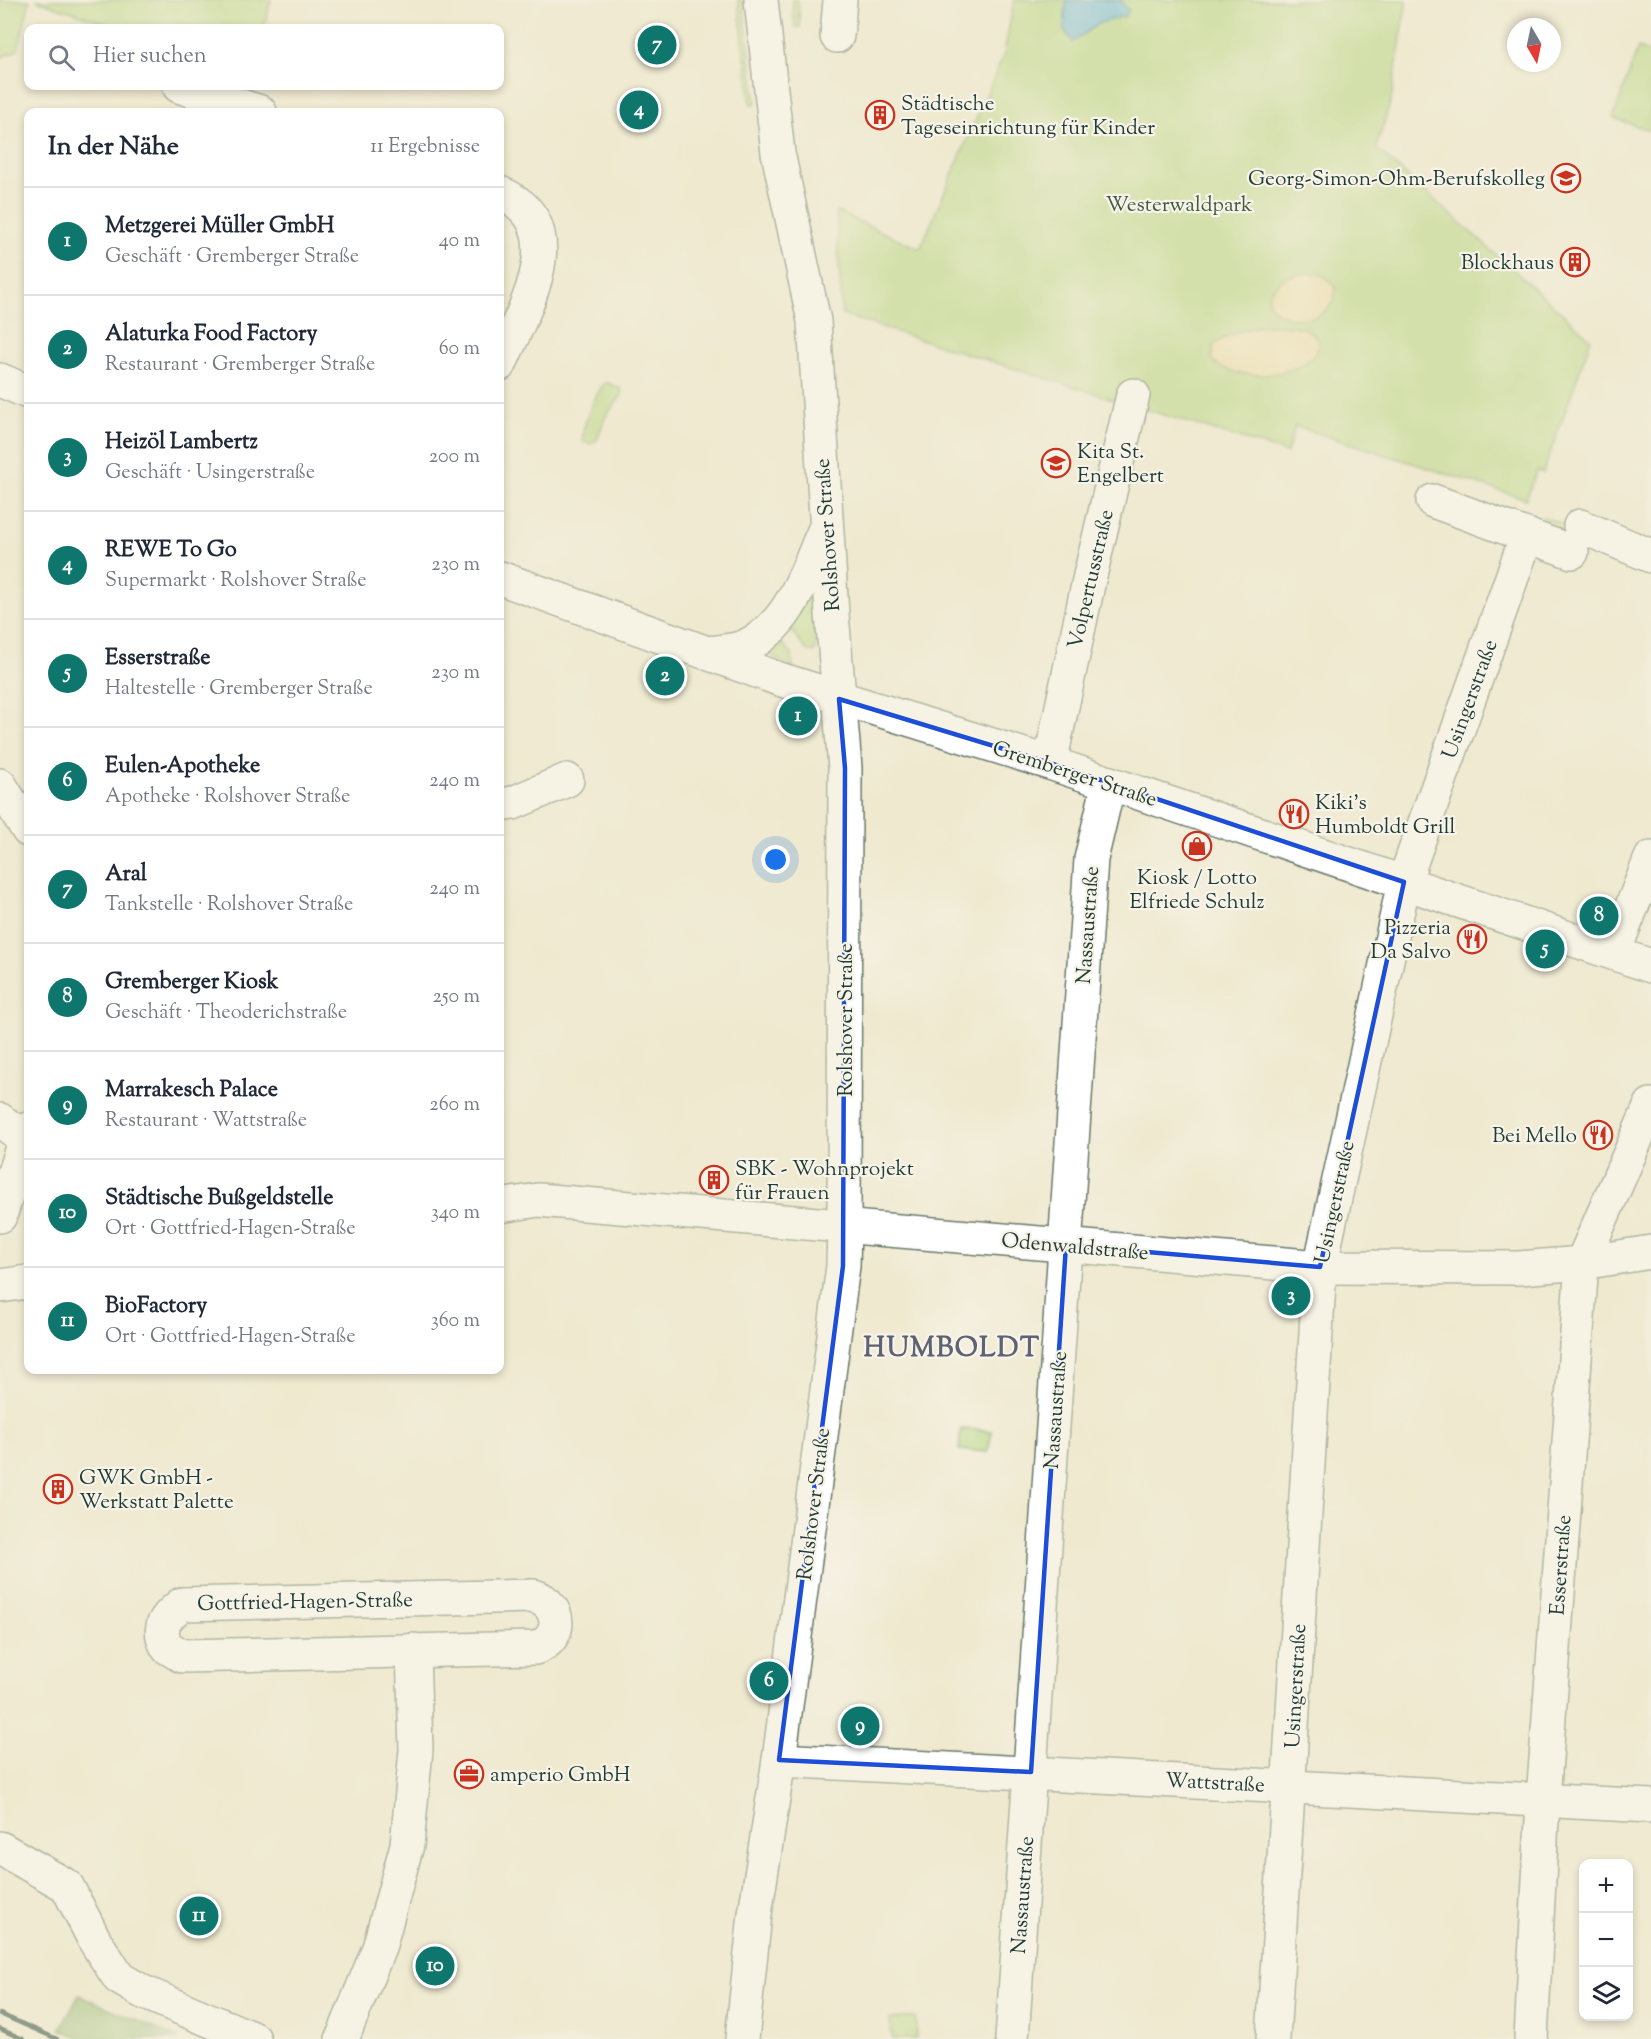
<!DOCTYPE html>
<html lang="de">
<head>
<meta charset="utf-8">
<style>
	body { margin:0; font-family:"Sorts Mill Goudy",serif; background:#f6f6f7; color:#1f2937 }
	.controls { position:absolute; right:18px; bottom:18px; display:grid; overflow:hidden; border-radius:12px; box-shadow:0 3px 9px #0003 }
	.controls button { width:54px; height:54px; display:grid; place-items:center; padding:0; border:0; border-bottom:2px solid #e0e1e3; background:#fff; color:#1f2937; font:30px sans-serif }
	.compass { position:absolute; left:1507px; top:18px; width:54px; height:54px; border-radius:50%; background:#fff; box-shadow:0 3px 9px #0003; rotate:171deg }
	.you { position:absolute; left:776px; top:860px; width:21px; height:21px; margin:-15px; border:4px solid #fff; border-radius:50%; background:#1a73e8; box-shadow:0 0 0 9px #1a73e833 }
	.badge { display:grid; place-items:center; width:39px; height:39px; border-radius:50%; background:#0f766e; color:#fff; font-size:20px; font-weight:700 }
	.pin { position:absolute; translate:-50% -50%; border:3px solid #fff; box-shadow:0 2px 6px #0006 }
	.list { margin:0; padding:0; list-style:none }
	h2 { display:flex; justify-content:space-between; align-items:center; height:78px; margin:0; padding:0 24px; font-size:26px }
	h2 small { font-size:20px; font-weight:400; color:#747a83 }
	.list li { display:grid; grid-template-columns:39px 1fr auto; gap:18px; align-items:center; box-sizing:border-box; height:108px; padding:0 24px; border-top:2px solid #e0e1e3 }
	.list b { display:block; font-size:22px; white-space:nowrap }
	.list p { margin:0; font-size:20px; white-space:nowrap; color:#747a83 }
	.list em { font-size:20px; font-style:normal; color:#747a83 }
	.icon { flex:none; width:33px; height:33px; fill:none; stroke:currentColor; stroke-width:2; stroke-linecap:round; stroke-linejoin:round }
	.map { position:relative; flex:none; width:1651px; height:2039px; overflow:hidden }
	.search { position:absolute; background:#fff; box-shadow:0 3px 9px #0003; left:24px; top:24px; width:480px; height:66px; display:flex; align-items:center; gap:15px; box-sizing:border-box; padding:0 21px; border-radius:12px; color:#747a83; font-size:22px }
	.panel { position:absolute; background:#fff; box-shadow:0 3px 9px #0003; left:24px; top:108px; width:480px; height:1266px; border-radius:12px }
	.map>svg:first-child { display:block }
	.green { fill:#b3d67e; stroke:#698a59; stroke-width:1.5 }
	.forest { fill:#8eb76d; stroke:#567a50; stroke-width:1.5 }
	.sand { fill:#eeda9e; stroke:#868c69; stroke-width:1.5 }
	.water { fill:#5db3d9; stroke:#3e7886; stroke-width:1.5 }
	.lines { fill:none; stroke-linecap:round; stroke-linejoin:round }
	.minor-casing { stroke:#68796a; stroke-width:36 }
	.minor { stroke:#fff; stroke-width:33 }
	.rail { stroke:#1f3d34; stroke-width:4.5 }
	.marked { fill:none; stroke:#1d4ed8; stroke-width:4.5; stroke-linejoin:round }
	.labels { text-anchor:middle; stroke-width:4.5; stroke-linejoin:round; paint-order:stroke }
	.poi-label { font-size:21px; fill:#1f3d34; stroke:#f7f3e8; text-anchor:start }
	.park-label { font-size:21px; fill:#3d5c43; stroke:#f7f3e8 }
	.street-label { font-size:21px; fill:#1f3d34; stroke:#f7f3e8 }
	.district-label { font-size:27px; font-weight:bold; letter-spacing:1.5px; fill:#5d6372; stroke:#f7f3e8 }
</style>
</head>
<body>
<div class="map">
<svg width="1651" height="2039" viewBox="0 0 1651 2039">
	<rect width="100%" height="100%" fill="#f7f3e8"/>
	<filter id="ink" filterUnits="userSpaceOnUse"><feTurbulence type="fractalNoise" baseFrequency=".0167" numOctaves="2"/><feDisplacementMap in="SourceGraphic" scale="12" xChannelSelector="R" yChannelSelector="G"/><feConvolveMatrix kernelMatrix="1 2 1 2 8 2 1 2 1" color-interpolation-filters="sRGB"/></filter>
	<filter id="wash" filterUnits="userSpaceOnUse"><feTurbulence type="fractalNoise" baseFrequency=".008" numOctaves="4" result="noise"/><feDisplacementMap in="SourceGraphic" scale="24" xChannelSelector="R" yChannelSelector="G"/><feGaussianBlur stdDeviation="1.35" result="paint"/><feColorMatrix in="noise" values="0 0 0 0 0 0 0 0 0 0 0 0 0 0 0 0 0 1.4 0 .05"/><feComposite in="paint" operator="in"/></filter>
	<g filter="url(#wash)">
		<rect width="100%" height="100%" fill="#efe9cf"/>
		<!-- green -->
		<g class="green">
			<polygon points="0,0 30,0 18,50 0,58"/>
			<polygon points="36,0 271,0 264,28 120,28"/>
			<polygon points="738,0 743,0 756,103 751,105"/>
			<polygon points="792,0 798,0 800,27 795,27"/>
			<polygon points="1014,0 1407,0 1391,100 1376,148 1591,339 1543,473 1537,471 1526,499 1295,426 1287,453 842,315 836,211 920,249 1004,54"/>
			<polygon points="1638,48 1651,53 1651,131 1613,118"/>
			<path d="M606 382 621 389 622 395 605 417 597 440 591 444 583 442C580 430 596 391 606 382Z"/>
			<polygon points="1543,517 1569,526 1565,539 1539,529"/>
			<polygon points="813,583 816,645 815,652 806,650 787,625"/>
			<polygon points="776,637 792,654 793,668 765,652"/>
			<polygon points="961,1429 992,1431 988,1452 959,1450"/>
			<polygon points="916,2017 916,2039 892,2039 890,2019"/>
		</g>
		<!-- forest -->
		<polygon class="forest" points="79,1995 180,2039 82,2039 60,2029"/>
		<!-- sand -->
		<g class="sand">
			<path d="M1313 273 1324 276 1336 287C1335 339 1244 318 1275 286 1285 275 1299 273 1313 273Z"/>
			<path d="M1264 325C1284 325 1311 323 1320 344 1309 379 1235 384 1212 360L1214 345C1230 333 1245 329 1264 325Z"/>
		</g>
		<!-- water -->
		<polygon class="water" points="1066,0 1120,0 1129,11 1125,16 1098,24 1073,42 1064,30"/>
	</g>
	<g filter="url(#ink)">
		<g class="lines">
			<!-- minor casing -->
			<g class="minor-casing">
				<g id="minor">
					<polyline points="837,36 840,0"/>
					<polyline points="179,86 260,112"/>
					<path d="M500 193C577 225 522 312 500 364"/>
					<polyline points="0,380 28,392"/>
					<polyline points="1433,501 1572,552"/>
					<polyline points="1580,526 1651,556"/>
					<polyline points="500,578 779,679 1050,763 1651,966"/>
					<path d="M709 653C721 651 735 651 746 646 790 626 806 572 824 531"/>
					<polyline points="1050,763 1089,580 1133,395"/>
					<polyline points="0,785 28,830"/>
					<polyline points="500,805 513,803 567,780"/>
					<polyline points="1614,952 1651,858"/>
					<polyline points="0,1120 25,1139"/>
					<polyline points="500,1206 538,1200 1320,1267 1519,1268 1582,1263 1651,1252"/>
					<polyline points="0,1216 28,1129"/>
					<polyline points="0,1286 28,1282"/>
					<path d="M534 1596C562 1605 564 1639 535 1648L182 1656 167 1647C156 1627 166 1616 182 1604Z"/>
					<polyline points="779,1760 1651,1806"/>
					<polyline points="0,1848 67,1886 95,1941 119,1978 143,1992 254,2039"/>
					<polyline points="342,2039 379,1948 407,1845 416,1750 413,1650"/>
					<polyline points="742,2039 755,1914 779,1760 843,1266 844,1227 845,768 832,614 814,321 778,153 761,0"/>
					<polyline points="1012,2039 1091,859 1109,783"/>
					<polyline points="1273,2039 1320,1267 1404,882 1527,535"/>
					<polyline points="1531,2039 1543,1800 1582,1263 1651,1105"/>
				</g>
			</g>
			<!-- minor -->
			<use href="#minor" class="minor"/>
			<!-- rail -->
			<g class="rail">
				<polyline points="0,2014 57,2039"/>
				<polyline points="0,2029 23,2039"/>
			</g>
		</g>
	</g>
	<!-- marked area -->
	<path d="M0 0H1651V2039H0ZM839 699 1050 763 1404 882 1320 1267 1066 1245 1031 1772 779 1760 843 1266 845 768Z" fill="#efe9cf" fill-opacity=".55" fill-rule="evenodd"/>
	<path class="marked" d="M839 699 1050 763 1404 882 1320 1267 1066 1245 1031 1772 779 1760 843 1266 845 768Z"/>
	<!-- icons -->
	<defs>
		<g id="building-ring" transform="scale(1.5)"><circle r="9.5" fill="#f7f3e8" stroke="#c8321e" stroke-width="1.5"/><path d="M-4-6H4V6H1V3H-1V6H-4ZM-2.5-4.3h1.7v1.8h-1.7ZM.8-4.3h1.7v1.8H.8ZM-2.5-1h1.7V.8h-1.7ZM.8-1h1.7V.8H.8Z" fill="#c8321e"/></g>
		<g id="school-ring" transform="scale(1.5)"><circle r="9.5" fill="#f7f3e8" stroke="#c8321e" stroke-width="1.5"/><path d="M0-5L7-2L0 1L-7-2ZM-4 1L0 2.5L4 1V4Q0 6-4 4Z" fill="#c8321e"/></g>
		<g id="restaurant-ring" transform="scale(1.5)"><circle r="9.5" fill="#f7f3e8" stroke="#c8321e" stroke-width="1.5"/><path d="M-5-6h1v4h1v-4h1v4h1v-4h1v5L-1.5 .5V6h-2V.5L-5-1ZM5-6V6H3V1.5H1.5Q1.5-4 5-6Z" fill="#c8321e"/></g>
		<g id="shop-ring" transform="scale(1.5)"><circle r="9.5" fill="#f7f3e8" stroke="#c8321e" stroke-width="1.5"/><path d="M-5-2.5h2.3a2.7 3.5 0 0 1 5.4 0H5L5.5 6h-11ZM-1.5-2.5h3a1.5 2.3 0 0 0-3 0Z" fill="#c8321e"/></g>
		<g id="office-ring" transform="scale(1.5)"><circle r="9.5" fill="#f7f3e8" stroke="#c8321e" stroke-width="1.5"/><path d="M-6-3h4V-5.5h4V-3h4V5H-6ZM-1-4.5V-3h2v-1.5ZM-6 0V1H6V0Z" fill="#c8321e"/></g>
	</defs>
	<g fill-rule="evenodd">
		<use href="#building-ring" x="880" y="115"/>
		<use href="#school-ring" x="1566" y="178"/>
		<use href="#building-ring" x="1575" y="262"/>
		<use href="#school-ring" x="1056" y="463"/>
		<use href="#restaurant-ring" x="1294" y="814"/>
		<use href="#shop-ring" x="1197" y="846"/>
		<use href="#restaurant-ring" x="1472" y="939"/>
		<use href="#restaurant-ring" x="1598" y="1135"/>
		<use href="#building-ring" x="714" y="1180"/>
		<use href="#building-ring" x="58" y="1489"/>
		<use href="#office-ring" x="469" y="1774"/>
	</g>
	<g class="labels">
		<!-- poi labels -->
		<g class="poi-label">
			<text x="901" y="110">Städtische<tspan x="901" dy="24">Tageseinrichtung für Kinder</tspan></text>
			<text x="1545" y="185" text-anchor="end">Georg-Simon-Ohm-Berufskolleg</text>
			<text x="1554" y="269" text-anchor="end">Blockhaus</text>
			<text x="1077" y="458">Kita St.<tspan x="1077" dy="24">Engelbert</tspan></text>
			<text x="1315" y="809">Kiki's<tspan x="1315" dy="24">Humboldt Grill</tspan></text>
			<text x="1197" y="884" text-anchor="middle">Kiosk / Lotto<tspan x="1197" dy="24">Elfriede Schulz</tspan></text>
			<text x="1451" y="934" text-anchor="end">Pizzeria<tspan x="1451" dy="24">Da Salvo</tspan></text>
			<text x="1577" y="1142" text-anchor="end">Bei Mello</text>
			<text x="735" y="1175">SBK - Wohnprojekt<tspan x="735" dy="24">für Frauen</tspan></text>
			<text x="79" y="1484">GWK GmbH -<tspan x="79" dy="24">Werkstatt Palette</tspan></text>
			<text x="490" y="1781">amperio GmbH</text>
		</g>
		<!-- park labels -->
		<g class="park-label">
			<text x="1179" y="211">Westerwaldpark</text>
		</g>
		<!-- street labels -->
		<g class="street-label">
			<text transform="translate(827 535) rotate(-94)" y="7">Rolshover Straße</text>
			<text transform="translate(1090 579) rotate(-77)" y="7">Volpertusstraße</text>
			<text transform="translate(1469 699) rotate(-70)" y="7">Usingerstraße</text>
			<text transform="translate(1075 773) rotate(18)" y="7">Gremberger Straße</text>
			<text transform="translate(1087 925) rotate(-86)" y="7">Nassaustraße</text>
			<text transform="translate(845 1020) rotate(-90)" y="7">Rolshover Straße</text>
			<text transform="translate(1334 1202) rotate(-78)" y="7">Usingerstraße</text>
			<text transform="translate(1075 1246) rotate(5)" y="7">Odenwaldstraße</text>
			<text transform="translate(1055 1410) rotate(-86)" y="7">Nassaustraße</text>
			<text transform="translate(813 1504) rotate(-83)" y="7">Rolshover Straße</text>
			<text transform="translate(1560 1565) rotate(-86)" y="7">Esserstraße</text>
			<text transform="translate(305 1601) rotate(-1)" y="7">Gottfried-Hagen-Straße</text>
			<text transform="translate(1295 1686) rotate(-87)" y="7">Usingerstraße</text>
			<text transform="translate(1215 1782) rotate(3)" y="7">Wattstraße</text>
			<text transform="translate(1022 1895) rotate(-86)" y="7">Nassaustraße</text>
		</g>
		<!-- district labels -->
		<g class="district-label">
			<text x="952" y="1356">HUMBOLDT</text>
		</g>
	</g>
</svg>
<div class="controls">
<button>+</button>
<button>−</button>
<button><svg class="icon" aria-label="layers" viewBox="0 0 24 24"><path d="M12 4l9 5-9 5-9-5zM3 14l9 5 9-5"/></svg></button>
</div>
<svg class="compass" viewBox="-18 -18 36 36"><path d="M0-13l5 13h-10z" fill="#e53935"/><path d="M0 13l5-13h-10z" fill="#747a83"/></svg>
<div class="you"></div>
<div class="pin badge" style="left:798px;top:716px">1</div>
<div class="pin badge" style="left:665px;top:676px">2</div>
<div class="pin badge" style="left:1291px;top:1296px">3</div>
<div class="pin badge" style="left:639px;top:110px">4</div>
<div class="pin badge" style="left:1545px;top:949px">5</div>
<div class="pin badge" style="left:769px;top:1681px">6</div>
<div class="pin badge" style="left:657px;top:45px">7</div>
<div class="pin badge" style="left:1599px;top:916px">8</div>
<div class="pin badge" style="left:860px;top:1726px">9</div>
<div class="pin badge" style="left:435px;top:1966px">10</div>
<div class="pin badge" style="left:199px;top:1916px">11</div>
<div class="search"><svg class="icon" aria-label="search" viewBox="0 0 24 24"><circle cx="10" cy="10" r="6"/><path d="M15 15l6 6"/></svg>Hier suchen</div>
<section class="panel">
<h2>In der Nähe<small>11 Ergebnisse</small></h2>
<ul class="list">
<li><span class="badge">1</span><div><b>Metzgerei Müller GmbH</b><p>Geschäft · Gremberger Straße</p></div><em>40 m</em></li>
<li><span class="badge">2</span><div><b>Alaturka Food Factory</b><p>Restaurant · Gremberger Straße</p></div><em>60 m</em></li>
<li><span class="badge">3</span><div><b>Heizöl Lambertz</b><p>Geschäft · Usingerstraße</p></div><em>200 m</em></li>
<li><span class="badge">4</span><div><b>REWE To Go</b><p>Supermarkt · Rolshover Straße</p></div><em>230 m</em></li>
<li><span class="badge">5</span><div><b>Esserstraße</b><p>Haltestelle · Gremberger Straße</p></div><em>230 m</em></li>
<li><span class="badge">6</span><div><b>Eulen-Apotheke</b><p>Apotheke · Rolshover Straße</p></div><em>240 m</em></li>
<li><span class="badge">7</span><div><b>Aral</b><p>Tankstelle · Rolshover Straße</p></div><em>240 m</em></li>
<li><span class="badge">8</span><div><b>Gremberger Kiosk</b><p>Geschäft · Theoderichstraße</p></div><em>250 m</em></li>
<li><span class="badge">9</span><div><b>Marrakesch Palace</b><p>Restaurant · Wattstraße</p></div><em>260 m</em></li>
<li><span class="badge">10</span><div><b>Städtische Bußgeldstelle</b><p>Ort · Gottfried-Hagen-Straße</p></div><em>340 m</em></li>
<li><span class="badge">11</span><div><b>BioFactory</b><p>Ort · Gottfried-Hagen-Straße</p></div><em>360 m</em></li>
</ul>
</section>
</div>
</body>
</html>
